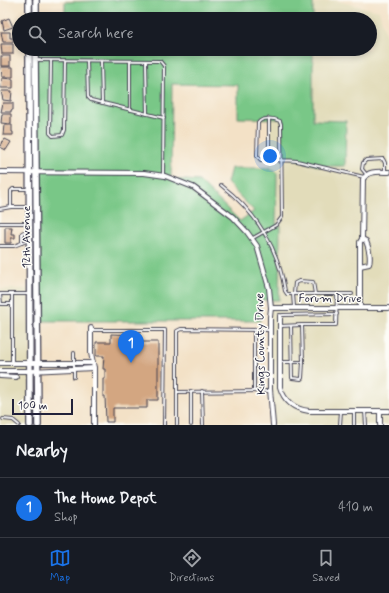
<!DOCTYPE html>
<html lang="en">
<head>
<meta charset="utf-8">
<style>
	body { margin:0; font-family:Mynerve,sans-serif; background:#242831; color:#f1f3f6 }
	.scale { position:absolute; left:12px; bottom:10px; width:61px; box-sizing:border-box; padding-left:4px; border:2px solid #22223b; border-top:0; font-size:11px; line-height:14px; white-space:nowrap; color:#22223b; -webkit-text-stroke:3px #fdfcf7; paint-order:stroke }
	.you { position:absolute; left:270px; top:156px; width:14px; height:14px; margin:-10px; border:3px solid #fff; border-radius:50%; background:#1a73e8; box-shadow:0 0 0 6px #1a73e833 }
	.badge { display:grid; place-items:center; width:26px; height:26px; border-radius:50%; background:#1a73e8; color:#fff; font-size:13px; font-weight:700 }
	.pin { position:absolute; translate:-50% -33px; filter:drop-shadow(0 1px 2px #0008) }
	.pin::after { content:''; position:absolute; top:21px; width:14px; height:12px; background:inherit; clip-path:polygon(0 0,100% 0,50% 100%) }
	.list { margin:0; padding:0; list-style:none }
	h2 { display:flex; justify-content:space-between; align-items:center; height:52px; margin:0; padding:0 16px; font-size:17px }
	h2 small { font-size:13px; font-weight:400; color:#9ea1a6 }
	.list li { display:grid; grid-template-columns:26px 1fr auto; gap:12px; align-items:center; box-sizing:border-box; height:60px; padding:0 16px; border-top:1px solid #363941 }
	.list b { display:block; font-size:15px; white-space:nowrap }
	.list p { margin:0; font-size:13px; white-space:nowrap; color:#9ea1a6 }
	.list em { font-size:13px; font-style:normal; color:#9ea1a6 }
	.icon { flex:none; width:22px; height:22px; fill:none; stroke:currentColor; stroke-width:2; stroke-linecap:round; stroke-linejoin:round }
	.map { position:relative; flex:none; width:389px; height:425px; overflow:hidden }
	.search { position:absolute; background:#171b24; box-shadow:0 2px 6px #0003; left:12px; right:12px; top:12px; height:44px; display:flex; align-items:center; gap:10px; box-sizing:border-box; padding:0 14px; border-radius:22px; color:#9ea1a6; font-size:15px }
	.sheet { height:112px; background:#171b24 }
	nav { display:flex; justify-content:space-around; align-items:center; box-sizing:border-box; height:56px; border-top:1px solid #363941; background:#171b24; font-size:11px; color:#9ea1a6 }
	nav a { display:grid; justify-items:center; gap:2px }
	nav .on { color:#1a73e8 }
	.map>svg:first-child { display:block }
	.built { fill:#e2dcba }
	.green { fill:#79c787; stroke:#4e7461 }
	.building { fill:#d3a681 }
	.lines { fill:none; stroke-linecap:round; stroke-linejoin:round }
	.service-casing { stroke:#413f50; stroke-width:4 }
	.minor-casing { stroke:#413f50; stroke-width:6 }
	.secondary-casing { stroke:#413f50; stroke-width:8 }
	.service { stroke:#fff; stroke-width:2 }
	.minor { stroke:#fff; stroke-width:4 }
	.secondary { stroke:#fff; stroke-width:5.5 }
	.labels { text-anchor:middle; stroke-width:3; stroke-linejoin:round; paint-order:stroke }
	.street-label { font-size:12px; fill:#22223b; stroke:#fdfcf7 }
</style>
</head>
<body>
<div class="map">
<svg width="389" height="425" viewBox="0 0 389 425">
	<rect width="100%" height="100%" fill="#fdfcf7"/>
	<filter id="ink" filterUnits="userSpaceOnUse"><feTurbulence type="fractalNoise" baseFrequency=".025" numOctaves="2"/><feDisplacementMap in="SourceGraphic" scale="8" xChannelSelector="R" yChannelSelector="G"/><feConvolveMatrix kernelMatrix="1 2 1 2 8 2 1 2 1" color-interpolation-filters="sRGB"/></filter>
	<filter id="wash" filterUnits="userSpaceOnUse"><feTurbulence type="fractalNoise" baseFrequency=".012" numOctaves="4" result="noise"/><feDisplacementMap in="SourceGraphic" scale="16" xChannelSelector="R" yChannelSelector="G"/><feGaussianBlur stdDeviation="0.9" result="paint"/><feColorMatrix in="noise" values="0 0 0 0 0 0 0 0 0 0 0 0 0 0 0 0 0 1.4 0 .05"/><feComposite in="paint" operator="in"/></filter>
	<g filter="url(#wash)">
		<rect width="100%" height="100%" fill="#f3e1c6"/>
		<!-- built -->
		<g class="built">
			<polygon points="333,0 379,11 389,46 389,425 273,425 270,389 269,49 370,49 370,19 269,19 269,12"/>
			<rect x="0" y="289" width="30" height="136"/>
		</g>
		<!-- green -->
		<g class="green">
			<polygon points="115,0 313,0 313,19 65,19 65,2"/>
			<polygon points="33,49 313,49 313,120 346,121 345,166 318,166 282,155 282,119 238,118 238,85 172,84 171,179 199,181 240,221 254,211 227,183 231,168 270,168 277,173 276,224 280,225 279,300 260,300 260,321 39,321 31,169"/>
		</g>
		<g id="blocks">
			<!-- building -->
			<g class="building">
				<polygon points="9,18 13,27 4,30 2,21"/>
				<polygon points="1,32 10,32 10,38 13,38 13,42 3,42"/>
				<polygon points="1,44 13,44 13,54 2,54"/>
				<rect x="1" y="56" width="9" height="10"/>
				<polygon points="1,67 13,67 13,77 2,77"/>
				<polygon points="2,78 13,79 13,88 1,88"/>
				<polygon points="1,91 12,91 11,101 3,100"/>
				<polygon points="3,103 13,103 13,110 11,110 11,112 1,112"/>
				<polygon points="2,114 11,114 11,124 1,123"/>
				<polygon points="4,125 12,125 12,132 13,132 13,135 3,135"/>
				<polygon points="5,139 11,142 6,150 0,147 2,141 3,142"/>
				<polygon points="5,227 12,227 11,234 15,234 15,238 11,238 11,243 5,243"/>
				<polygon points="111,334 139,335 139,342 158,342 158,400 147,400 147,408 113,408 113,422 106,422 105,396 103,396 103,379 105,379 105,369 103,369 104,356 96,356 96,342 111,342"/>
			</g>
		</g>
	</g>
	<g filter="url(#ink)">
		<use href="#blocks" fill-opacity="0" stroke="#413f50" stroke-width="1"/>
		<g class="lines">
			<!-- service casing -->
			<g class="service-casing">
				<g id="service">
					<polyline points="36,60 160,61 164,66 163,176"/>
					<polyline points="51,61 50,133 53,136 62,135 64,130 65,61"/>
					<polyline points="87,61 88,97 91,100 164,118"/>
					<polyline points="101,61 102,103"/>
					<polyline points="146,61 147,114"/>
					<polyline points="130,110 130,61"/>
					<polyline points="269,160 269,119"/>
					<polyline points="366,174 362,169 363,163 366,160 383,159 385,163 385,172"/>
					<path d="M221 185C256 212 278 247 285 291L287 294H293L294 307"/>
					<polyline points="29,189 13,189 11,191 11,207 29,207"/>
					<polyline points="0,209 11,207"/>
					<polyline points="0,223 29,223"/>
					<path d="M253 238 276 225 282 217 281 124 280 121C273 118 262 117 258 123L257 156 261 160C273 160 285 160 297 161L364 177"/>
					<polyline points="22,243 22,233 28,230"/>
					<polyline points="0,246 14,246 29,240"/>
					<polyline points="0,294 29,294"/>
					<polyline points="0,294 1,304 12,304"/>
					<polyline points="12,294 12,363"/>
					<polyline points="293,294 352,294"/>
					<polyline points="294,294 295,283 299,281 313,282 315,294"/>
					<polyline points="280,316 283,315 337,314"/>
					<polyline points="280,326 302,325"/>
					<polyline points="291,326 292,378 301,379 302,378 303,362"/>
					<polyline points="92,330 165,330 164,425"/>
					<polyline points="254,330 254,391"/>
					<polyline points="74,353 74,377"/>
					<polyline points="281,362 303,362 302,325 336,325 337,294"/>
					<polyline points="191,391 191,425"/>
					<polyline points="202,391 203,425"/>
					<polyline points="177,392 270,391"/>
					<polyline points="354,411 354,425"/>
					<polyline points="365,411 366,425"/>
					<polyline points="3,419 13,420 19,425"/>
					<polyline points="177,425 177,331 181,329 270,330"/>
					<polyline points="340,425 341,411"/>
				</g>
			</g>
			<!-- minor casing -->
			<g class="minor-casing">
				<g id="minor">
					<polyline points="0,172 144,173 165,176 193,187 233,217 247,232 257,246 269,288 271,308 270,317 270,389 273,425"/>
					<path d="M362 239 363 179C369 170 379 172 389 172"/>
					<path d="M362 239 366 241C369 248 371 258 369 264L360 266V242Z"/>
					<polyline points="271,308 389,308"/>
					<polyline points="360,308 360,266"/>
					<path d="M280 316V387C284 401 294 409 309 411H389"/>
					<polyline points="91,328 91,353 94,368 94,425"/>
					<polyline points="0,363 93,363"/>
					<polyline points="0,371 30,371 94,368"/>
					<polyline points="0,376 16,377"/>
					<polyline points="380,411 380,425"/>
				</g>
			</g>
			<!-- secondary casing -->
			<g class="secondary-casing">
				<g id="secondary">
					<polyline points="29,0 29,19"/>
					<polyline points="36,19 36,0"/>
					<polyline points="29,49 30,425"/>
					<polyline points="35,49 38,425"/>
				</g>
			</g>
			<!-- service -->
			<use href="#service" class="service"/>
			<!-- minor -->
			<use href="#minor" class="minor"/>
			<!-- secondary -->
			<use href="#secondary" class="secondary"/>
		</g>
	</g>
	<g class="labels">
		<!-- street labels -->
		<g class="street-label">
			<text transform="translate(26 237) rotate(-90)" y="4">12th Avenue</text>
			<text x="330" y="302">Forum Drive</text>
			<text transform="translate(260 344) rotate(-91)" y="4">Kings County Drive</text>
		</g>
	</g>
</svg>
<div class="scale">100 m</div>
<div class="you"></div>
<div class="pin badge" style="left:131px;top:363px">1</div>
<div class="search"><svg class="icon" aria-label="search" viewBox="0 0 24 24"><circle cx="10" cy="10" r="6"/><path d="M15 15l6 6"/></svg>Search here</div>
</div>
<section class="sheet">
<h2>Nearby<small></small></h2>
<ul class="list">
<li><span class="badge">1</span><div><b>The Home Depot</b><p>Shop</p></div><em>410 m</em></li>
</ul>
</section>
<nav>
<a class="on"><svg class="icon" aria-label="map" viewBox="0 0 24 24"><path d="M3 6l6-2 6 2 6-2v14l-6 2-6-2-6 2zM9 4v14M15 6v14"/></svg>Map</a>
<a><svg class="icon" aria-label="directions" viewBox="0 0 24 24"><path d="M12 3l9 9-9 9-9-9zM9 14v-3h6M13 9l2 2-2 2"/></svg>Directions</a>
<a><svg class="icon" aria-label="saved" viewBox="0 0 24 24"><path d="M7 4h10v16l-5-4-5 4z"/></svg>Saved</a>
</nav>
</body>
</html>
